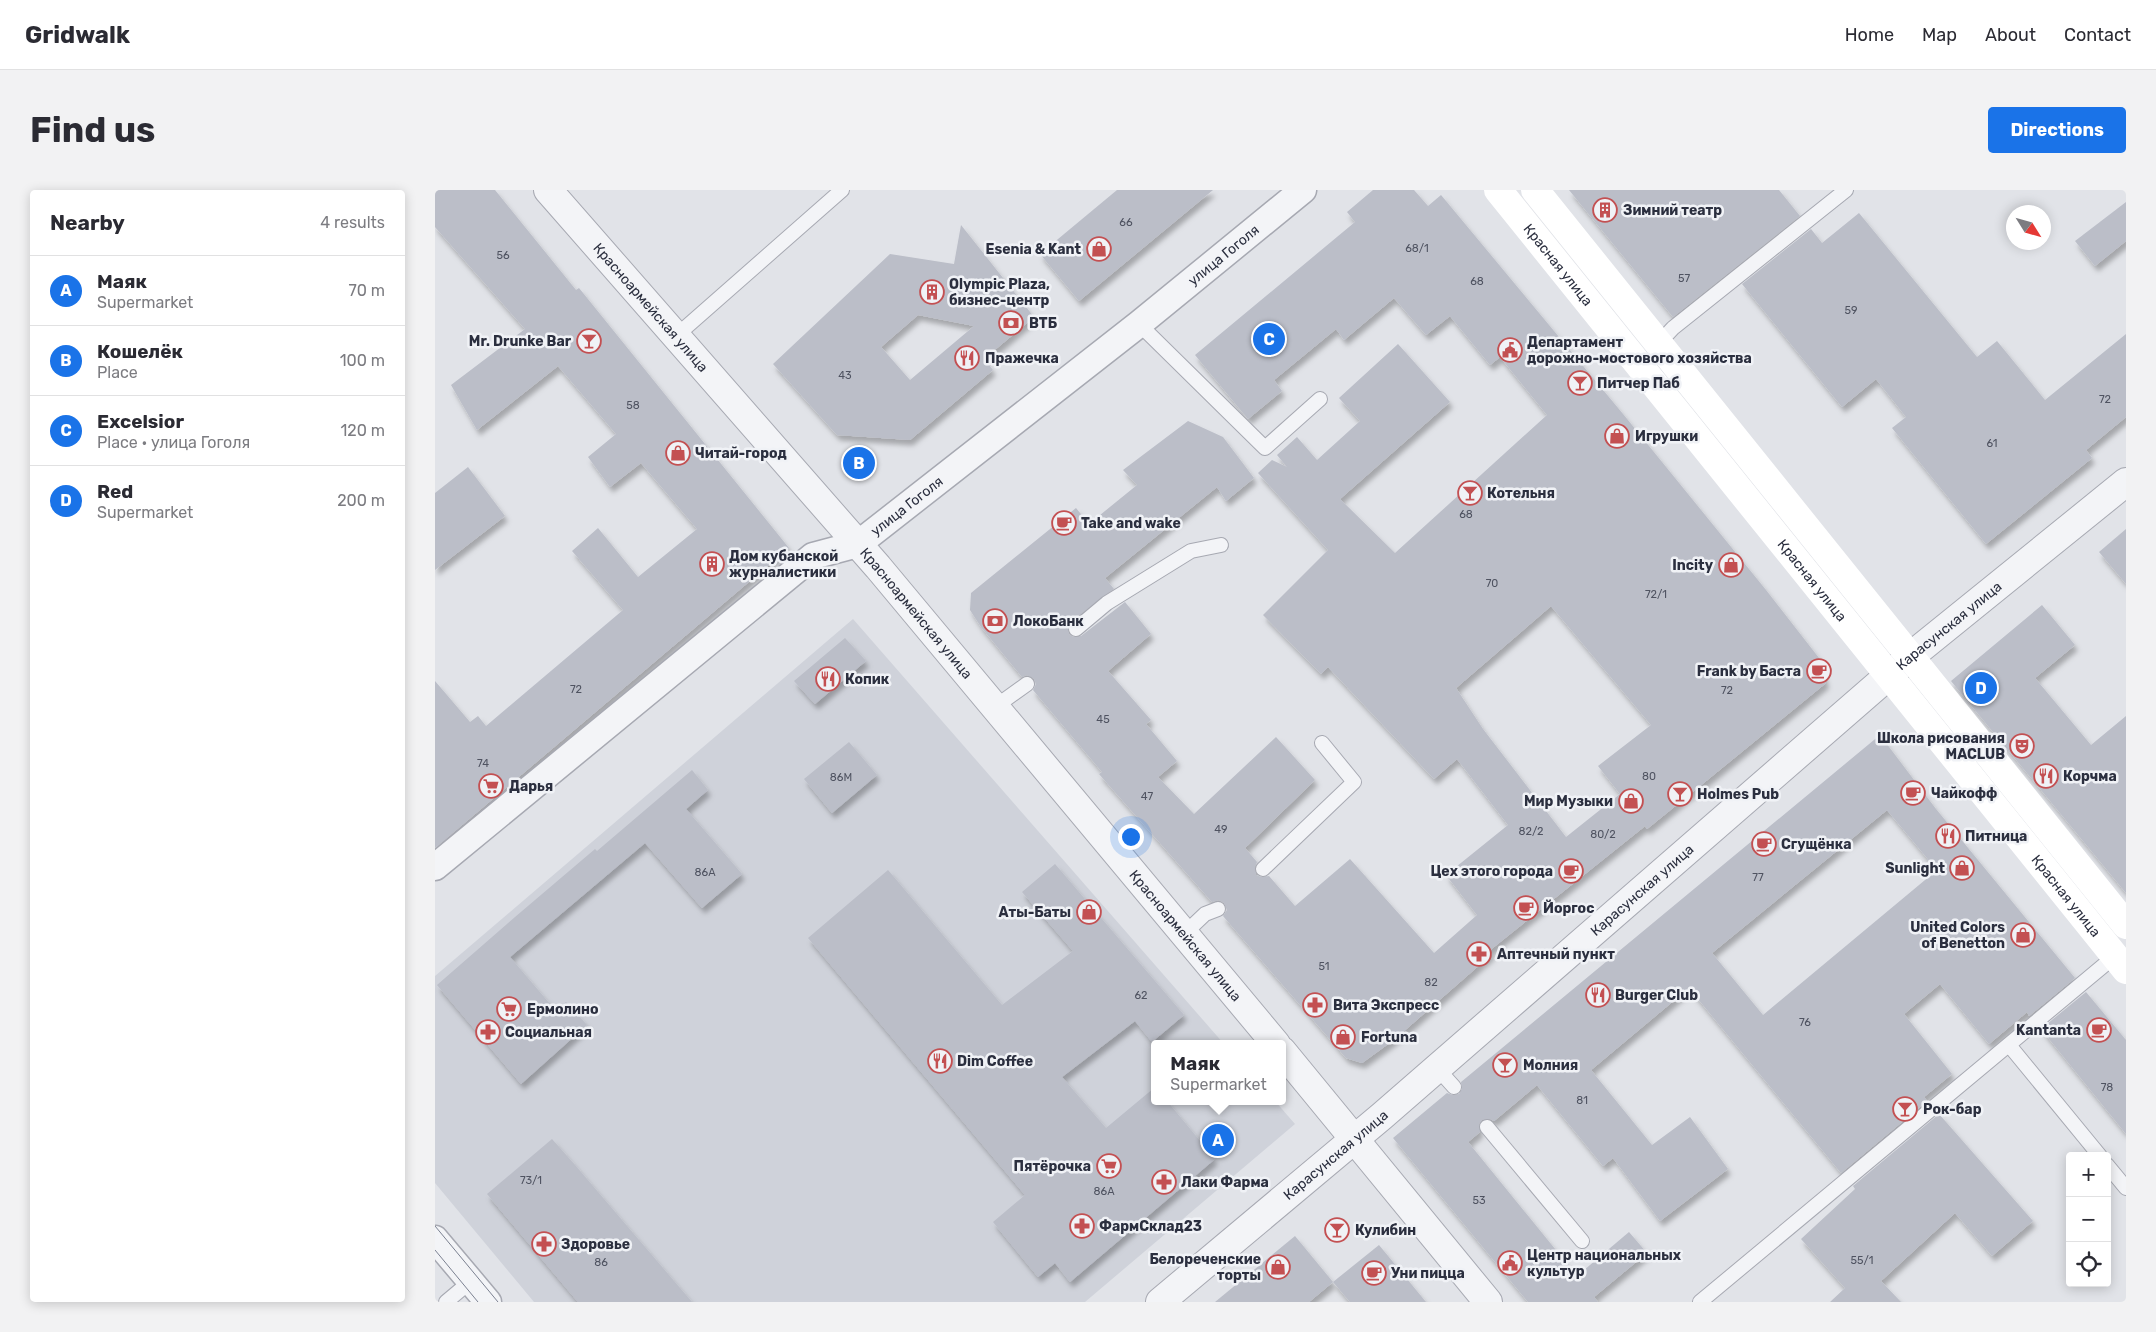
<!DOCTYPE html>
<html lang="en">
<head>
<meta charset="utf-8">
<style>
	body { margin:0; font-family:Rubik,sans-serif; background:#f2f2f3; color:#2b2b33 }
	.controls { position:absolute; right:15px; bottom:15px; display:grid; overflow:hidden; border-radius:5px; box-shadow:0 2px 12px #0003 }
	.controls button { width:45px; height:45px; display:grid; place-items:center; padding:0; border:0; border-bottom:1px solid #e1e1e2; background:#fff; color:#2b2b33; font:25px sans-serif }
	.compass { position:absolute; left:1571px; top:15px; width:45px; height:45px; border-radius:50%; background:#fff; box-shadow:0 2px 12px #0003; rotate:127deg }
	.you { position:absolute; left:695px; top:646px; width:18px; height:18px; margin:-12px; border:4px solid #fff; border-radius:50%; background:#1a73e8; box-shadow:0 0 0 8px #1a73e833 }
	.badge { display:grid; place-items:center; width:32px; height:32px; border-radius:50%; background:#1a73e8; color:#fff; font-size:16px; font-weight:700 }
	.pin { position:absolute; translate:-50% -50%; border:2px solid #fff; box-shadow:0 1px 5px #0006 }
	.popup { position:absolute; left:716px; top:850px; width:135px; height:65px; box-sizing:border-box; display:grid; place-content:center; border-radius:5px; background:#fff; filter:drop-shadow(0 1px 4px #0005); font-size:16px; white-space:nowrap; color:#7c7c81 }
	.popup b { font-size:19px; color:#2b2b33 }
	.popup::after { content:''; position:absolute; left:50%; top:100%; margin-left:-10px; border:10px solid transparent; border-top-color:#fff }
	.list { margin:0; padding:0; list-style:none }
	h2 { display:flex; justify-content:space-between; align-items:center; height:65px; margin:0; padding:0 20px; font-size:21px }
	h2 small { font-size:16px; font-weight:400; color:#7c7c81 }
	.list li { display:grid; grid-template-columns:32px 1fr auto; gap:15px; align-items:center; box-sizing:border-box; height:70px; padding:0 20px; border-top:1px solid #e1e1e2 }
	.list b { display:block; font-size:19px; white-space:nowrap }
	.list p { margin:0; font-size:16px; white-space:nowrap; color:#7c7c81 }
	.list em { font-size:16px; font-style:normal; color:#7c7c81 }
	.icon { flex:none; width:28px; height:28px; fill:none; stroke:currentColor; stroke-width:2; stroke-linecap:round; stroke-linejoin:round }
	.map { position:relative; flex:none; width:1691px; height:1112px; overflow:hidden; border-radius:5px }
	header { display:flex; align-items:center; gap:30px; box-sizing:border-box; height:70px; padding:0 25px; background:#fff; border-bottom:1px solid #e1e1e2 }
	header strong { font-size:24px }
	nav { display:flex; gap:28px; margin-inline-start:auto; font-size:18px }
	.intro { display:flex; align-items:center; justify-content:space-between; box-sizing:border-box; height:120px; padding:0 30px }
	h1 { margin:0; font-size:35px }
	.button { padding:12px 22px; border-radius:5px; background:#1a73e8; color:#fff; font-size:18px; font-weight:700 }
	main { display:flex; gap:30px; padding:0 30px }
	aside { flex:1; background:#fff; border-radius:5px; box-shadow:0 2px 12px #0003 }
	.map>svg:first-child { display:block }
	.built { fill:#cfd2da }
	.building { fill:#bbbec8; fill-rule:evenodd; filter:url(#shadow) }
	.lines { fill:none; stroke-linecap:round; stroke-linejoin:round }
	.service-casing { stroke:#a7a9b2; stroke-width:16 }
	.minor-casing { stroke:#a7a9b2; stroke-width:29 }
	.tertiary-casing { stroke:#a7a9b2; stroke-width:30 }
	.service { stroke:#f3f4f7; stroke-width:14 }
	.minor { stroke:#f3f4f7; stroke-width:26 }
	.tertiary { stroke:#f3f4f7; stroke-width:28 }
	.secondary { stroke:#fff; stroke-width:28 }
	.tram { stroke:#7b8191; stroke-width:1 }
	.labels { text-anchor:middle; stroke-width:5; stroke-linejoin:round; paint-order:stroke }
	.number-label { font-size:11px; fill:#4f5361 }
	.poi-label { font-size:14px; font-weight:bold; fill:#2b2f3f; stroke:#f0f2f6; text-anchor:start }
	.street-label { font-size:14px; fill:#2b2f3f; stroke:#f0f2f6 }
</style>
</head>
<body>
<header>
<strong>Gridwalk</strong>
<nav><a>Home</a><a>Map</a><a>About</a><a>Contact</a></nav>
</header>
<div class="intro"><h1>Find us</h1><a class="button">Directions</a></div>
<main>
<aside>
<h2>Nearby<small>4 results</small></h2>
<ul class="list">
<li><span class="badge">A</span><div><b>Маяк</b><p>Supermarket</p></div><em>70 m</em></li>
<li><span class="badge">B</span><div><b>Кошелёк</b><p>Place</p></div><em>100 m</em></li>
<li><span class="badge">C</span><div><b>Excelsior</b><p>Place · улица Гоголя</p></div><em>120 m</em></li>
<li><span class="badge">D</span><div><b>Red</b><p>Supermarket</p></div><em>200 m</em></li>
</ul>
</aside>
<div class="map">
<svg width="1691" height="1112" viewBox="0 0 1691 1112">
	<defs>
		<filter id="shadow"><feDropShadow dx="3" dy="5.5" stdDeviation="2.5" flood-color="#0004"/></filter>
	</defs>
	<rect width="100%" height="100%" fill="#e1e3e8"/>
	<!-- built -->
	<polygon class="built" points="418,429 789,854 719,854 719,911 840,911 860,934 650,1112 99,1112 0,993 0,786"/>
	<!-- building -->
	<g class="building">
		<polygon points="0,0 60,0 141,100 144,98 354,358 0,658 0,491 35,532 43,526 51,536 188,420 137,361 163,338 203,387 262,339 206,273 175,297 153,267 181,244 123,176 42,240 16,195 90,139 0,37"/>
		<polygon points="682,0 778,0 644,111 605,64"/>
		<path d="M938 0H979L993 16 1006 5 1188 224 1331 400 1384 468 1391 493 1265 596 1212 639 1210 636 1054 761 1057 764 960 849 927 873 911 868 788 726 792 720 789 713 784 710 777 712 664 584 667 582 598 500 601 494 599 489 592 485 587 487 546 437 535 420 536 403 641 318 654 334 702 295 688 280 753 231 788 247 819 288 791 311 782 297 670 388 679 399 635 432 633 436 634 444 638 447 646 446 690 412 716 444 673 481 716 530 711 534 742 571 723 587 759 624 841 547 880 590 810 658 822 672 820 677 821 685 826 687 834 686 860 716 915 669 999 763 1042 725 1011 685 1073 635 1022 569 999 589 893 477 886 484 828 425 893 360 823 283 837 270 852 277 842 265 862 247 882 270 925 231 904 208 963 154 1015 212 905 309 960 363 1112 225 1065 167 1055 175 1015 126 991 145 959 108 909 150 901 139 839 190 847 201 813 229 760 165 920 32 912 22ZM1116 416 1216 535 1163 576 1185 604 1131 647 1048 539 1021 498Z"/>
		<polygon points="1134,0 1344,0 1365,26 1238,127"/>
		<polygon points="1691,12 1691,51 1660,76 1640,51"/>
		<polygon points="1424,23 1542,167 1562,151 1610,210 1691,144 1691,227 1651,260 1657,268 1551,354 1457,238 1471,227 1441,189 1407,217 1307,94 1376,39 1387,53"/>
		<path d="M526 35 599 127 549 169 558 180 475 250 402 245 338 174 455 64 519 74ZM483 125 539 136 475 190 446 157Z"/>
		<polygon points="33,277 70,326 0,380 0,303"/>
		<polygon points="1691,339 1691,394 1664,362"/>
		<polygon points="1607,415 1640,455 1600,488 1656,555 1691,526 1691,703 1516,491"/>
		<polygon points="410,448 431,471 380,514 359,491"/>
		<path d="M1445 545 1501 619 1640 788 1594 826 1592 822 1554 854 1505 794 1469 824 1517 884 1489 907 1492 911 1406 983 1254 798 1156 880 1217 955 1255 927 1293 979 1225 1031 1178 968 1168 976 1102 895 1059 931 1055 929 1047 930 1044 934 1045 942 1033 952 1142 1086 1194 1042 1212 1063 1159 1107 1163 1112H1093L958 948 1012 903 1017 905 1024 904 1027 899 1026 892ZM1452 620 1502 680 1328 825 1277 763Z"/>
		<polygon points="414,552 442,585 397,623 369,589"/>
		<polygon points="257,580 273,600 251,619 307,684 267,718 210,653 75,767 121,821 131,812 152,835 86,894 2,795 80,727 160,659 162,661"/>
		<polygon points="620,674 749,825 717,852 700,831 627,887 671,938 719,898 719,911 732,911 780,969 635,1092 620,1073 603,1087 558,1032 590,1005 373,748 453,680 567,815 638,761 587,702"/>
		<polygon points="1651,802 1691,850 1691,944 1606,839"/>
		<polygon points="1504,924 1598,1031 1557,1066 1520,1023 1446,1091 1466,1112 1395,1112 1410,1098 1366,1049 1420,999 1418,996"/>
		<polygon points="117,949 140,975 257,1112 143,1112 52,1004"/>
		<polygon points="860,1046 898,1092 874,1112 780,1112"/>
		<polygon points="944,1055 991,1112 915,1112 898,1092"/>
	</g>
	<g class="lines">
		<!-- service casing -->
		<g class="service-casing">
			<g id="service">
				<polyline points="704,134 830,258 885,209"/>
				<polyline points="241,146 407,0"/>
				<polyline points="1224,153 1238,138 1411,0"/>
				<polyline points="641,439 672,413 756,361 786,355"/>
				<polyline points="560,517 592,494"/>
				<polyline points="828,679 919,592 887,553"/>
				<polyline points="749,744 770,724 783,719"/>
				<polyline points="1574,855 1665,966"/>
				<polyline points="1002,878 1019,897"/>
				<polyline points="1052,937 1147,1051"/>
				<polyline points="1672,975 1691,998"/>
				<polyline points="11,1112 36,1091"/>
				<polyline points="1265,1112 1680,766"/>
			</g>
		</g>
		<!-- minor casing -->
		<g class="minor-casing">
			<g id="minor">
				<path id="s1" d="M0 677 378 366 423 354 704 134 868 0"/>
				<polyline points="0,1049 53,1112"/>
			</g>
		</g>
		<!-- tertiary casing -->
		<g class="tertiary-casing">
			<g id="tertiary">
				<path id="s2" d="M113 0 443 377 841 854"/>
				<polyline points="847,861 1053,1112"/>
				<path id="s3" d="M725 1112 947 926 1476 466 1691 292"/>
			</g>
		</g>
		<!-- service -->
		<use href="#service" class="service"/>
		<!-- minor -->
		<use href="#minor" class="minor"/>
		<!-- tertiary -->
		<use href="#tertiary" class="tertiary"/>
		<!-- secondary -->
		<g class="secondary">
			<path id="s4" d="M1063 0 1691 780"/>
			<polyline points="1100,0 1691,735"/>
		</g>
		<!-- tram -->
		<g class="tram">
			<polyline points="0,1036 63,1112"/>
			<polyline points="0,1060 43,1112"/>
		</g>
	</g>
	<!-- icons -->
	<defs>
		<g id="building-ring" transform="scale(1.25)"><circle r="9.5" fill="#f0f2f6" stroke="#c35052" stroke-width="1.5"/><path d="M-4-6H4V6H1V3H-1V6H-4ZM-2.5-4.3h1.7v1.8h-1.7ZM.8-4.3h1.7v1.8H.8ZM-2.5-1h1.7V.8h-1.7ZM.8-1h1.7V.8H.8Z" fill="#c35052"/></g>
		<g id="shop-ring" transform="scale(1.25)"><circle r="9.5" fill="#f0f2f6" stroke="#c35052" stroke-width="1.5"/><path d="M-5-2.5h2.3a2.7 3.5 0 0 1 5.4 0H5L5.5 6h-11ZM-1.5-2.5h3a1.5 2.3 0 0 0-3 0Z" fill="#c35052"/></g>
		<g id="bank-ring" transform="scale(1.25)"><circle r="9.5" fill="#f0f2f6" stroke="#c35052" stroke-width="1.5"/><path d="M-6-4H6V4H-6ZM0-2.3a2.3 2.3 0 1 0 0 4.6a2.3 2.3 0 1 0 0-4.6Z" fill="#c35052"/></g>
		<g id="bar-ring" transform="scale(1.25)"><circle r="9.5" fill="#f0f2f6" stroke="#c35052" stroke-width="1.5"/><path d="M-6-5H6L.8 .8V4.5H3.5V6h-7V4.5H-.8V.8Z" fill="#c35052"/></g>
		<g id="civic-ring" transform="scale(1.25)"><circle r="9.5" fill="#f0f2f6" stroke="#c35052" stroke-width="1.5"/><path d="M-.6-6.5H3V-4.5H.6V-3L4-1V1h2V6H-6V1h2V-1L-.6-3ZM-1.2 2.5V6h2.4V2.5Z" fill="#c35052"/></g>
		<g id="restaurant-ring" transform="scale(1.25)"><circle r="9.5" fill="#f0f2f6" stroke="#c35052" stroke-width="1.5"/><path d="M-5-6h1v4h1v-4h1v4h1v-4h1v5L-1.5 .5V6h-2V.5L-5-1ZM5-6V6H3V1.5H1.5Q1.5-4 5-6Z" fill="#c35052"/></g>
		<g id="cafe-ring" transform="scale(1.25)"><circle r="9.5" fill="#f0f2f6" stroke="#c35052" stroke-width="1.5"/><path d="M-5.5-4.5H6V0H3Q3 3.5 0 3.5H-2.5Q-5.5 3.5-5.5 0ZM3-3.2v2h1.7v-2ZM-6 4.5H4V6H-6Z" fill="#c35052"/></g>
		<g id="theatre-ring" transform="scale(1.25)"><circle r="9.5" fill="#f0f2f6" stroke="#c35052" stroke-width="1.5"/><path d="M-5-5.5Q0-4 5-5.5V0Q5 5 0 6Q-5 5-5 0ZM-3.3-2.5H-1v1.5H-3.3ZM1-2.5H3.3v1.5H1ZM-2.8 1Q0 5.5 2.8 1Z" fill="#c35052"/></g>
		<g id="supermarket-ring" transform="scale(1.25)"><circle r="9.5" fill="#f0f2f6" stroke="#c35052" stroke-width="1.5"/><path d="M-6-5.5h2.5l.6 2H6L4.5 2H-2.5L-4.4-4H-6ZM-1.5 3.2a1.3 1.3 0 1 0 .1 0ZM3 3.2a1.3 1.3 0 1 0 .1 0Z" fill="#c35052"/></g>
		<g id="pharmacy-ring" transform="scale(1.25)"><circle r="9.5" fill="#f0f2f6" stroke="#c35052" stroke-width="1.5"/><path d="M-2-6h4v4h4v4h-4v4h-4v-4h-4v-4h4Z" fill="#c35052"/></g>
	</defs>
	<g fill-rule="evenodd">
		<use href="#building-ring" x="1170" y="20"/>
		<use href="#shop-ring" x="664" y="59"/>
		<use href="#building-ring" x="497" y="102"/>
		<use href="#bank-ring" x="576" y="133"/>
		<use href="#bar-ring" x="154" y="151"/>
		<use href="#civic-ring" x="1075" y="160"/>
		<use href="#restaurant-ring" x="532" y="168"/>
		<use href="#bar-ring" x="1145" y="193"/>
		<use href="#shop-ring" x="1182" y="246"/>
		<use href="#shop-ring" x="243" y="263"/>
		<use href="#bar-ring" x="1035" y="303"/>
		<use href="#cafe-ring" x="629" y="333"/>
		<use href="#building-ring" x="277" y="374"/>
		<use href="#shop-ring" x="1296" y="375"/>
		<use href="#bank-ring" x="560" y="431"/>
		<use href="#cafe-ring" x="1384" y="481"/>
		<use href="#restaurant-ring" x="393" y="489"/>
		<use href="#theatre-ring" x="1587" y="556"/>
		<use href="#restaurant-ring" x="1611" y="586"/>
		<use href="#supermarket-ring" x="56" y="596"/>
		<use href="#cafe-ring" x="1478" y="603"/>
		<use href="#bar-ring" x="1245" y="604"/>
		<use href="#shop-ring" x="1196" y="611"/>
		<use href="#restaurant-ring" x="1513" y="646"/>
		<use href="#cafe-ring" x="1329" y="654"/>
		<use href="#shop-ring" x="1527" y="678"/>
		<use href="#cafe-ring" x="1136" y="681"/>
		<use href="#cafe-ring" x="1091" y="718"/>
		<use href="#shop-ring" x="654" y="722"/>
		<use href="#shop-ring" x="1588" y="745"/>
		<use href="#pharmacy-ring" x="1044" y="764"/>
		<use href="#restaurant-ring" x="1163" y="805"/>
		<use href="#pharmacy-ring" x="880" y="815"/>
		<use href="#supermarket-ring" x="74" y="819"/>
		<use href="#cafe-ring" x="1664" y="840"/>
		<use href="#pharmacy-ring" x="53" y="842"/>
		<use href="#shop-ring" x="908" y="847"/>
		<use href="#restaurant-ring" x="505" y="871"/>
		<use href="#bar-ring" x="1070" y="875"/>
		<use href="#bar-ring" x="1470" y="919"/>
		<use href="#supermarket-ring" x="674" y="976"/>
		<use href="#pharmacy-ring" x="729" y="992"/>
		<use href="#pharmacy-ring" x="647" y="1036"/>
		<use href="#bar-ring" x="902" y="1040"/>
		<use href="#pharmacy-ring" x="109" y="1054"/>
		<use href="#civic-ring" x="1075" y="1073"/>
		<use href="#shop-ring" x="843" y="1077"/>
		<use href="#cafe-ring" x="939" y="1083"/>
	</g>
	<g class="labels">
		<!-- number labels -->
		<g class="number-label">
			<text x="691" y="36">66</text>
			<text x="982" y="62">68/1</text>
			<text x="68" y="69">56</text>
			<text x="1249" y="92">57</text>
			<text x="1042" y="95">68</text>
			<text x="1416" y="124">59</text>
			<text x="410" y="189">43</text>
			<text x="1670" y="213">72</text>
			<text x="198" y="219">58</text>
			<text x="1557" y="257">61</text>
			<text x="1031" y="328">68</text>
			<text x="1057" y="397">70</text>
			<text x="1221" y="408">72/1</text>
			<text x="141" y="503">72</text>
			<text x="1292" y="504">72</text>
			<text x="668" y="533">45</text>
			<text x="48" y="577">74</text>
			<text x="1214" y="590">80</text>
			<text x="406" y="591">86М</text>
			<text x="712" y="610">47</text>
			<text x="786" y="643">49</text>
			<text x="1096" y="645">82/2</text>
			<text x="1168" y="648">80/2</text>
			<text x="270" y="686">86А</text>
			<text x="1323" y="691">77</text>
			<text x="889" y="780">51</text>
			<text x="996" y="796">82</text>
			<text x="706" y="809">62</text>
			<text x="1370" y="836">76</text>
			<text x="1672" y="901">78</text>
			<text x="1147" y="914">81</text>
			<text x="96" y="994">73/1</text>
			<text x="669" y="1005">86А</text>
			<text x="1044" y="1014">53</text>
			<text x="1427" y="1074">55/1</text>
			<text x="166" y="1076">86</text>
		</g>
		<!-- poi labels -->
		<g class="poi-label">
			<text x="1188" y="25">Зимний театр</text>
			<text x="646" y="64" text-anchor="end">Esenia &amp; Kant</text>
			<text x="514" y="99">Olympic Plaza,<tspan x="514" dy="16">бизнес-центр</tspan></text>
			<text x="594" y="138">ВТБ</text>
			<text x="136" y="156" text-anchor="end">Mr. Drunke Bar</text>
			<text x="1092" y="157">Департамент<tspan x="1092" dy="16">дорожно-мостового хозяйства</tspan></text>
			<text x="550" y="173">Пражечка</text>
			<text x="1162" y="198">Питчер Паб</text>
			<text x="1200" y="251">Игрушки</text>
			<text x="260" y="268">Читай-город</text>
			<text x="1052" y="308">Котельня</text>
			<text x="646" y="338">Take and wake</text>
			<text x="294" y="371">Дом кубанской<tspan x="294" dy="16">журналистики</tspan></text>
			<text x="1278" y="380" text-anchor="end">Incity</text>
			<text x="578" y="436">ЛокоБанк</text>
			<text x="1366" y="486" text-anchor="end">Frank by Баста</text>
			<text x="410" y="494">Копик</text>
			<text x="1570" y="553" text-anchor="end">Школа рисования<tspan x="1570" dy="16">MACLUB</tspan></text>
			<text x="1628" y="591">Корчма</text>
			<text x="74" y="601">Дарья</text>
			<text x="1496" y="608">Чайкофф</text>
			<text x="1262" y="609">Holmes Pub</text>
			<text x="1178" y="616" text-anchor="end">Мир Музыки</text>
			<text x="1530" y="651">Питница</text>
			<text x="1346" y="659">Сгущёнка</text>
			<text x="1510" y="683" text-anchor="end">Sunlight</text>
			<text x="1118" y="686" text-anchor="end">Цех этого города</text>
			<text x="1108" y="723">Йоргос</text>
			<text x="636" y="727" text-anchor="end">Аты-Баты</text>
			<text x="1570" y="742" text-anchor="end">United Colors<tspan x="1570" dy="16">of Benetton</tspan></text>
			<text x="1062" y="769">Аптечный пункт</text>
			<text x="1180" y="810">Burger Club</text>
			<text x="898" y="820">Вита Экспресс</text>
			<text x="92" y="824">Ермолино</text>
			<text x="1646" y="845" text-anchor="end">Kantanta</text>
			<text x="70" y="847">Социальная</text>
			<text x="926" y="852">Fortuna</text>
			<text x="522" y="876">Dim Coffee</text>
			<text x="1088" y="880">Молния</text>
			<text x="1488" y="924">Рок-бар</text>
			<text x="656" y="981" text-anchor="end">Пятёрочка</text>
			<text x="746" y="997">Лаки Фарма</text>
			<text x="664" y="1041">ФармСклад23</text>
			<text x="920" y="1045">Кулибин</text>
			<text x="126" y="1059">Здоровье</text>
			<text x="1092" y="1070">Центр национальных<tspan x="1092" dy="16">культур</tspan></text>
			<text x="826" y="1074" text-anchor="end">Белореченские<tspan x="826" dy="16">торты</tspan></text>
			<text x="956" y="1088">Уни пицца</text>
		</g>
		<!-- street labels -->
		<g class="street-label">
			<text dy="5" stroke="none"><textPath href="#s1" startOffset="1002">улица Гоголя</textPath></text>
			<text dy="5" stroke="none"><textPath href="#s4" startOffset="96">Красная улица</textPath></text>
			<text dy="5" stroke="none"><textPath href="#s2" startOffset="156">Красноармейская улица</textPath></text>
			<text dy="5" stroke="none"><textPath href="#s1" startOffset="598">улица Гоголя</textPath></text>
			<text dy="5" stroke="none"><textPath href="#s4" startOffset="501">Красная улица</textPath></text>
			<text dy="5" stroke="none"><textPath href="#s2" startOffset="561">Красноармейская улица</textPath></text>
			<text dy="5" stroke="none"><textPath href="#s3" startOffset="1039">Карасунская улица</textPath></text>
			<text dy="5" stroke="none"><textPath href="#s3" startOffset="634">Карасунская улица</textPath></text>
			<text dy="5" stroke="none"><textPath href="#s4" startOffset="906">Красная улица</textPath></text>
			<text dy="5" stroke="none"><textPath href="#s2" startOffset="981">Красноармейская улица</textPath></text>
			<text dy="5" stroke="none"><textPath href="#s3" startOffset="229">Карасунская улица</textPath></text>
		</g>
	</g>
</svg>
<div class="controls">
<button>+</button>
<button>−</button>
<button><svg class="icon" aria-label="locate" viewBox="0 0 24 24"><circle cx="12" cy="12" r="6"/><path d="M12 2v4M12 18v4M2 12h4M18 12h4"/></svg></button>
</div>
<svg class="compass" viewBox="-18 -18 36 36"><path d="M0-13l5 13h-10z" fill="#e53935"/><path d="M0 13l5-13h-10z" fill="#7c7c81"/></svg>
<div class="you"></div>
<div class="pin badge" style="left:783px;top:950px">A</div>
<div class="popup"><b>Маяк</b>Supermarket</div>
<div class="pin badge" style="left:424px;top:273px">B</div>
<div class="pin badge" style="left:834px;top:149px">C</div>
<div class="pin badge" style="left:1546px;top:498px">D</div>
</div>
</main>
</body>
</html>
